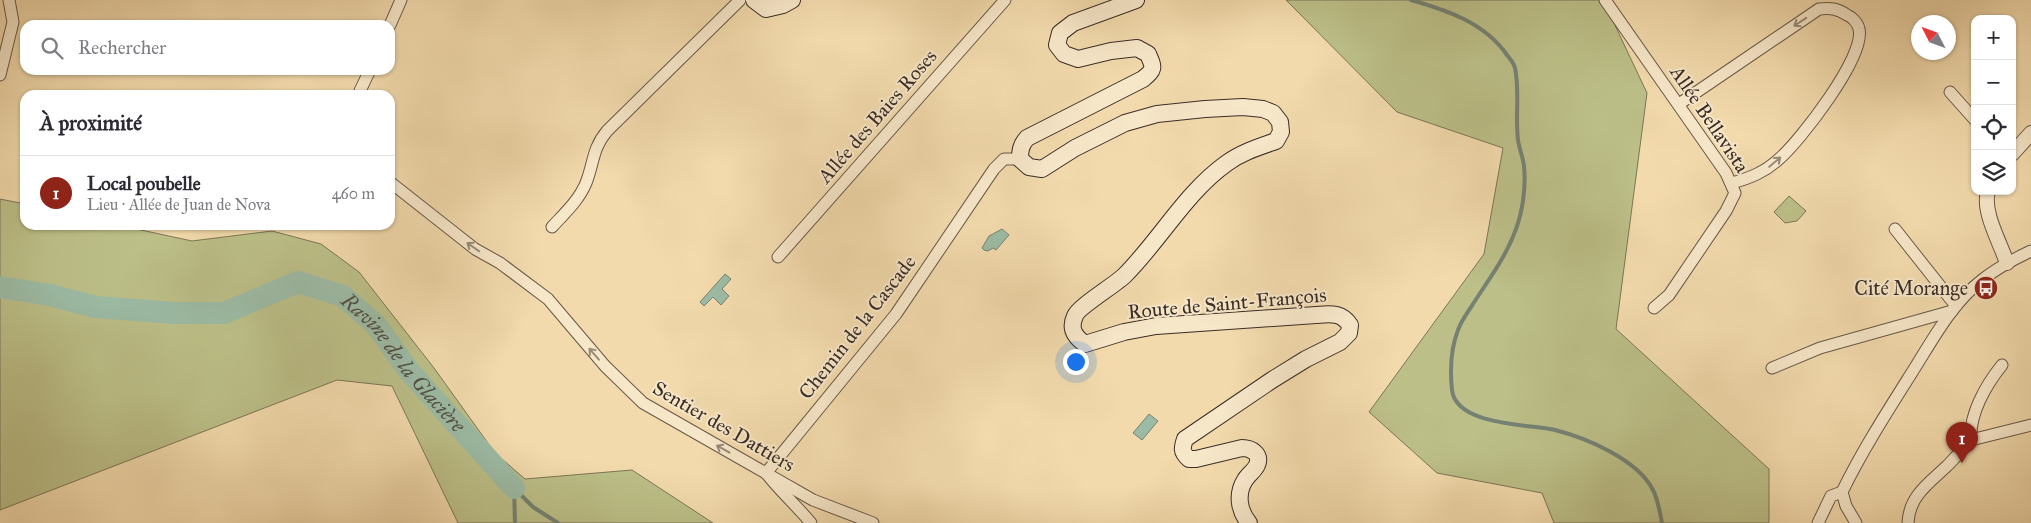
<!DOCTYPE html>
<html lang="fr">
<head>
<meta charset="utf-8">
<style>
	body { margin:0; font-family:"IM FELL Great Primer",serif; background:#f7f7f7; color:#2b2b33 }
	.controls { position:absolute; right:15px; top:15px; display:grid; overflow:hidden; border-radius:10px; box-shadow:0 1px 4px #0004 }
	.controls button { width:45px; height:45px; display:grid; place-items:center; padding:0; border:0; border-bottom:1px solid #e1e1e2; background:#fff; color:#2b2b33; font:25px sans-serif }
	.compass { position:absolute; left:1911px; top:15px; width:45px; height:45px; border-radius:50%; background:#fff; box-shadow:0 1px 4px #0004; rotate:312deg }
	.you { position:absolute; left:1075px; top:361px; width:18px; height:18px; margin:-12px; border:4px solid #fff; border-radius:50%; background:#1a73e8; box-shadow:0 0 0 8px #1a73e833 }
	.badge { display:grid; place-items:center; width:32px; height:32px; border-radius:50%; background:#8f2418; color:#fff; font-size:16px; font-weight:700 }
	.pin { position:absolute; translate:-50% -41px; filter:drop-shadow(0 1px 2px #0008) }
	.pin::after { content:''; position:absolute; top:26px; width:18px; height:15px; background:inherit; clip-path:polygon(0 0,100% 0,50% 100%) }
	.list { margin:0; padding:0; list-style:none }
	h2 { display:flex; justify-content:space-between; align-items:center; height:65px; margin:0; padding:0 20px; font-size:21px }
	h2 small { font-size:16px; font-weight:400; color:#7c7c81 }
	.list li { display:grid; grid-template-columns:32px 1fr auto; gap:15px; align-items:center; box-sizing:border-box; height:75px; padding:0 20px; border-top:1px solid #e1e1e2 }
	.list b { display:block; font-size:19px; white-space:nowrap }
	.list p { margin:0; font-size:16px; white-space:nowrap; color:#7c7c81 }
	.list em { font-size:16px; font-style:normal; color:#7c7c81 }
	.icon { flex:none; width:28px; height:28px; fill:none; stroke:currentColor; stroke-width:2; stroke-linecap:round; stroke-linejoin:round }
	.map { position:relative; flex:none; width:2031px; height:523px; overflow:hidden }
	.search { position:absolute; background:#fff; box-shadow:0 1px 4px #0004; left:20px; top:20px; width:375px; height:55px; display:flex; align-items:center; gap:12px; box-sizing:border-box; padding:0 18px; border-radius:15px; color:#7c7c81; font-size:19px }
	.panel { position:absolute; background:#fff; box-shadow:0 1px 4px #0004; left:20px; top:90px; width:375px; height:140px; border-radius:15px }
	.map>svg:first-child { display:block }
	.green { fill:#bcbf88; stroke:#7b7658 }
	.water { fill:#9cbba5; stroke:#758273 }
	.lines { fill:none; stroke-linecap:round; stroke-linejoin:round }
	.stream { stroke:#758273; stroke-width:4 }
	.river { stroke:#9cbba5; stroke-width:22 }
	.minor-casing { stroke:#685849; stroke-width:13 }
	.tertiary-casing { stroke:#685849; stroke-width:16 }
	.secondary-casing { stroke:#3a2d28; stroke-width:18 }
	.minor { stroke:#f7e7c9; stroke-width:11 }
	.tertiary { stroke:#f7e7c9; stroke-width:14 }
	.secondary { stroke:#f7e7c9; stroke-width:16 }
	.oneway { stroke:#988a78 }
	.labels { text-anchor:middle; stroke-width:4; stroke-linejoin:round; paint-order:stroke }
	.street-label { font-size:20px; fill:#3a2d28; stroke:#f7e7c9 }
	.poi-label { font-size:20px; fill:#3a2d28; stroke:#f7e7c9; text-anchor:end }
	.water-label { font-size:21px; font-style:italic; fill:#525047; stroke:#f7e7c9 }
</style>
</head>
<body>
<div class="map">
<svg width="2031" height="523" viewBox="0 0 2031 523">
	<rect width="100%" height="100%" fill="#f2daac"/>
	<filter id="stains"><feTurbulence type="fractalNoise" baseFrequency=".004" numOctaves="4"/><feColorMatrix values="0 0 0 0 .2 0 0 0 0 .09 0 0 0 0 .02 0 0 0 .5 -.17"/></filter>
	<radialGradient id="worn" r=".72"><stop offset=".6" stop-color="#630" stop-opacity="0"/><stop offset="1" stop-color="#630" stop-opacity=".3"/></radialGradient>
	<!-- green -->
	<g class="green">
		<polygon points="1286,0 1603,0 1647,93 1616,329 1769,469 1769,523 1554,523 1542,493 1437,473 1369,412 1484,254 1503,148 1397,112"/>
		<polygon points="1789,196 1806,211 1797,221 1785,223 1774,212"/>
		<polygon points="0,199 25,204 25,225 118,225 192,241 272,231 321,244 359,272 434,368 495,453 525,479 632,470 713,523 458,523 392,386 337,380 0,510"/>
	</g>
	<!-- water -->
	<g class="water">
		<polygon points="1002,229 1009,235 996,250 993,248 988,251 984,250 982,248 989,236"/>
		<polygon points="725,274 731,279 722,289 729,296 721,305 713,297 704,306 700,302"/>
		<polygon points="1149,414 1158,421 1142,440 1133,433"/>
	</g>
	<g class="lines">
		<!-- stream -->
		<g class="stream">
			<path d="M1411 0C1447 10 1485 23 1507 55 1510 59 1514 63 1515 68 1520 91 1515 116 1518 140 1519 148 1523 157 1524 166 1526 186 1523 210 1516 229 1506 257 1489 279 1473 304 1468 312 1461 321 1458 330 1451 348 1450 371 1452 390 1456 426 1530 424 1555 430 1587 438 1638 460 1653 490 1658 500 1660 512 1662 523"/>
			<polyline points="514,488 533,507 558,523"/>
			<polyline points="514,488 515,523"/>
		</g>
		<!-- river -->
		<path class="river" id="s1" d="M0 287 50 295 95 307 175 313H224L298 282 343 296 376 325 409 371 514 488"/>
		<!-- minor casing -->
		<g class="minor-casing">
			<g id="minor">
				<polyline points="1605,0 1726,173 1735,193 1726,211 1669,295 1654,308"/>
				<polyline points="390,25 401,0"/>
				<polyline points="0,75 13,22 9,0"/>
				<polyline points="1950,92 1975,120"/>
				<polyline points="358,95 370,70"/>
				<path d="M1679 104 1819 9C1830 8 1837 8 1847 15 1852 17 1858 23 1859 29 1866 56 1800 141 1779 159 1765 172 1750 178 1732 183"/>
				<polyline points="390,182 475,249 500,263 548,299 605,366 643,403 813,500 873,523"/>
				<path d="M552 227C565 213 579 200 586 183 594 163 592 149 607 131L740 0"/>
				<polyline points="1895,229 1956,306"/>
				<polyline points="778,257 1005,0"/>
				<polyline points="1772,368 1820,348 1952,311"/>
				<polyline points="1971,440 2031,425"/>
				<path d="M811 523C796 505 780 491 766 473L896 314 994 169 1004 159H1020"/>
				<polyline points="1818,523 1831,496 1842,492"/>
				<path d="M1856 523 1846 506 1842 492C1862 451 1887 412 1911 374 1932 341 1951 304 1982 280 1997 268 2014 259 2031 251"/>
				<path d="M1908 523C1909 496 1929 483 1947 466 1955 458 1963 449 1971 440 1969 414 1986 385 2002 365"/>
			</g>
		</g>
		<!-- tertiary casing -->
		<g class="tertiary-casing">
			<g id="tertiary">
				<polyline points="2012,154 2031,133"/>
				<path d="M1988 191C1982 212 2000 242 2007 263"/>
			</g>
		</g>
		<!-- secondary casing -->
		<g class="secondary-casing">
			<g id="secondary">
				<polyline points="754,0 766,9 783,5 792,0"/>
				<path d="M1136 0 1073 23 1060 33 1057 45 1064 54 1078 59 1111 51 1137 48 1148 54C1154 68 1155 69 1143 79L1027 138C1021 145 1020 150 1020 159L1029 167 1042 169 1075 148 1125 123 1157 114 1205 109 1243 107 1263 109 1273 113 1280 122 1281 132 1276 141C1259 147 1242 152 1227 163 1186 192 1160 240 1125 275 1115 285 1078 307 1075 316 1069 329 1075 337 1085 344L1124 332 1156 326 1316 315C1331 314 1341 312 1350 325L1349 333 1340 342 1306 359 1272 380 1185 439C1182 448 1181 452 1189 459H1196L1242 448C1251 448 1262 454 1257 465 1255 470 1248 475 1245 480 1236 494 1239 511 1249 523"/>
			</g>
		</g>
		<!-- minor -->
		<use href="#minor" class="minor"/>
		<!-- tertiary -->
		<use href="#tertiary" class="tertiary"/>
		<!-- secondary -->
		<use href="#secondary" class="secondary"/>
	</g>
	<!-- one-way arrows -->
	<defs><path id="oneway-shaft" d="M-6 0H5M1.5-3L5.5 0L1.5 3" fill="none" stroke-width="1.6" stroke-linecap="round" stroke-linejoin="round" transform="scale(1.25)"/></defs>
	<g class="oneway">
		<use href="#oneway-shaft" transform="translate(1800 22) rotate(146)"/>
		<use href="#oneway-shaft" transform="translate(1775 162) rotate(-40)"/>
		<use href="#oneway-shaft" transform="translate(473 247) rotate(-145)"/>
		<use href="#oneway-shaft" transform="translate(594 354) rotate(-131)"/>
		<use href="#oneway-shaft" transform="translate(723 449) rotate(-151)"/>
	</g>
	<!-- icons -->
	<defs>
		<g id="bus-disc" transform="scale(1.25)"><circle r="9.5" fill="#8f2418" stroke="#f7e7c9"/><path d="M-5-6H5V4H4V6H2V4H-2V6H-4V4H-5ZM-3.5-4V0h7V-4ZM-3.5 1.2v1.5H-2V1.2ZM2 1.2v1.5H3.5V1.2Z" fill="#fff"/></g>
	</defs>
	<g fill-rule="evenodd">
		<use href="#bus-disc" x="1986" y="288"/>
	</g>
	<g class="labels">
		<!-- street labels -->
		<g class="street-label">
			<text transform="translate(877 116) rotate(-49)" y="7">Allée des Baies Roses</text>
			<text transform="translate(1710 119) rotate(56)" y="7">Allée Bellavista</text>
			<text transform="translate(1227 303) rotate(-5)" y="7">Route de Saint-François</text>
			<text transform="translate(857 327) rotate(-52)" y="7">Chemin de la Cascade</text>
			<text transform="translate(724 426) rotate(30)" y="7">Sentier des Dattiers</text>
		</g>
		<!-- poi labels -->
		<g class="poi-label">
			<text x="1968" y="295">Cité Morange</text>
		</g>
		<!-- water labels -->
		<g class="water-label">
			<text dy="7" stroke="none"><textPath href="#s1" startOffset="444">Ravine de la Glacière</textPath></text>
		</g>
	</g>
	<rect width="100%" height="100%" filter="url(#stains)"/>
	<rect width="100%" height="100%" fill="url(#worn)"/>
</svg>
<div class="controls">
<button>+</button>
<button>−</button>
<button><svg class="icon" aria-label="locate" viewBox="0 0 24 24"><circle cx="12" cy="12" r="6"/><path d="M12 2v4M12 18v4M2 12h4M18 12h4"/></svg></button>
<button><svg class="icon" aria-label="layers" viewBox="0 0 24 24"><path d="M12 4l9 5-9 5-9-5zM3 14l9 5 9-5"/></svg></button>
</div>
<svg class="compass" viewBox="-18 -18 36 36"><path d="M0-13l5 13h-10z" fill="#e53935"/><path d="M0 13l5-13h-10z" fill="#7c7c81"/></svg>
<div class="you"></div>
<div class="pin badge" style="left:1962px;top:463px">1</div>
<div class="search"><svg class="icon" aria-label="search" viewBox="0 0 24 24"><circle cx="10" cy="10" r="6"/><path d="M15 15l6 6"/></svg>Rechercher</div>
<section class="panel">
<h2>À proximité<small></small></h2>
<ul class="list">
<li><span class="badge">1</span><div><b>Local poubelle</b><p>Lieu · Allée de Juan de Nova</p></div><em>460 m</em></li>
</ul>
</section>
</div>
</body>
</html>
